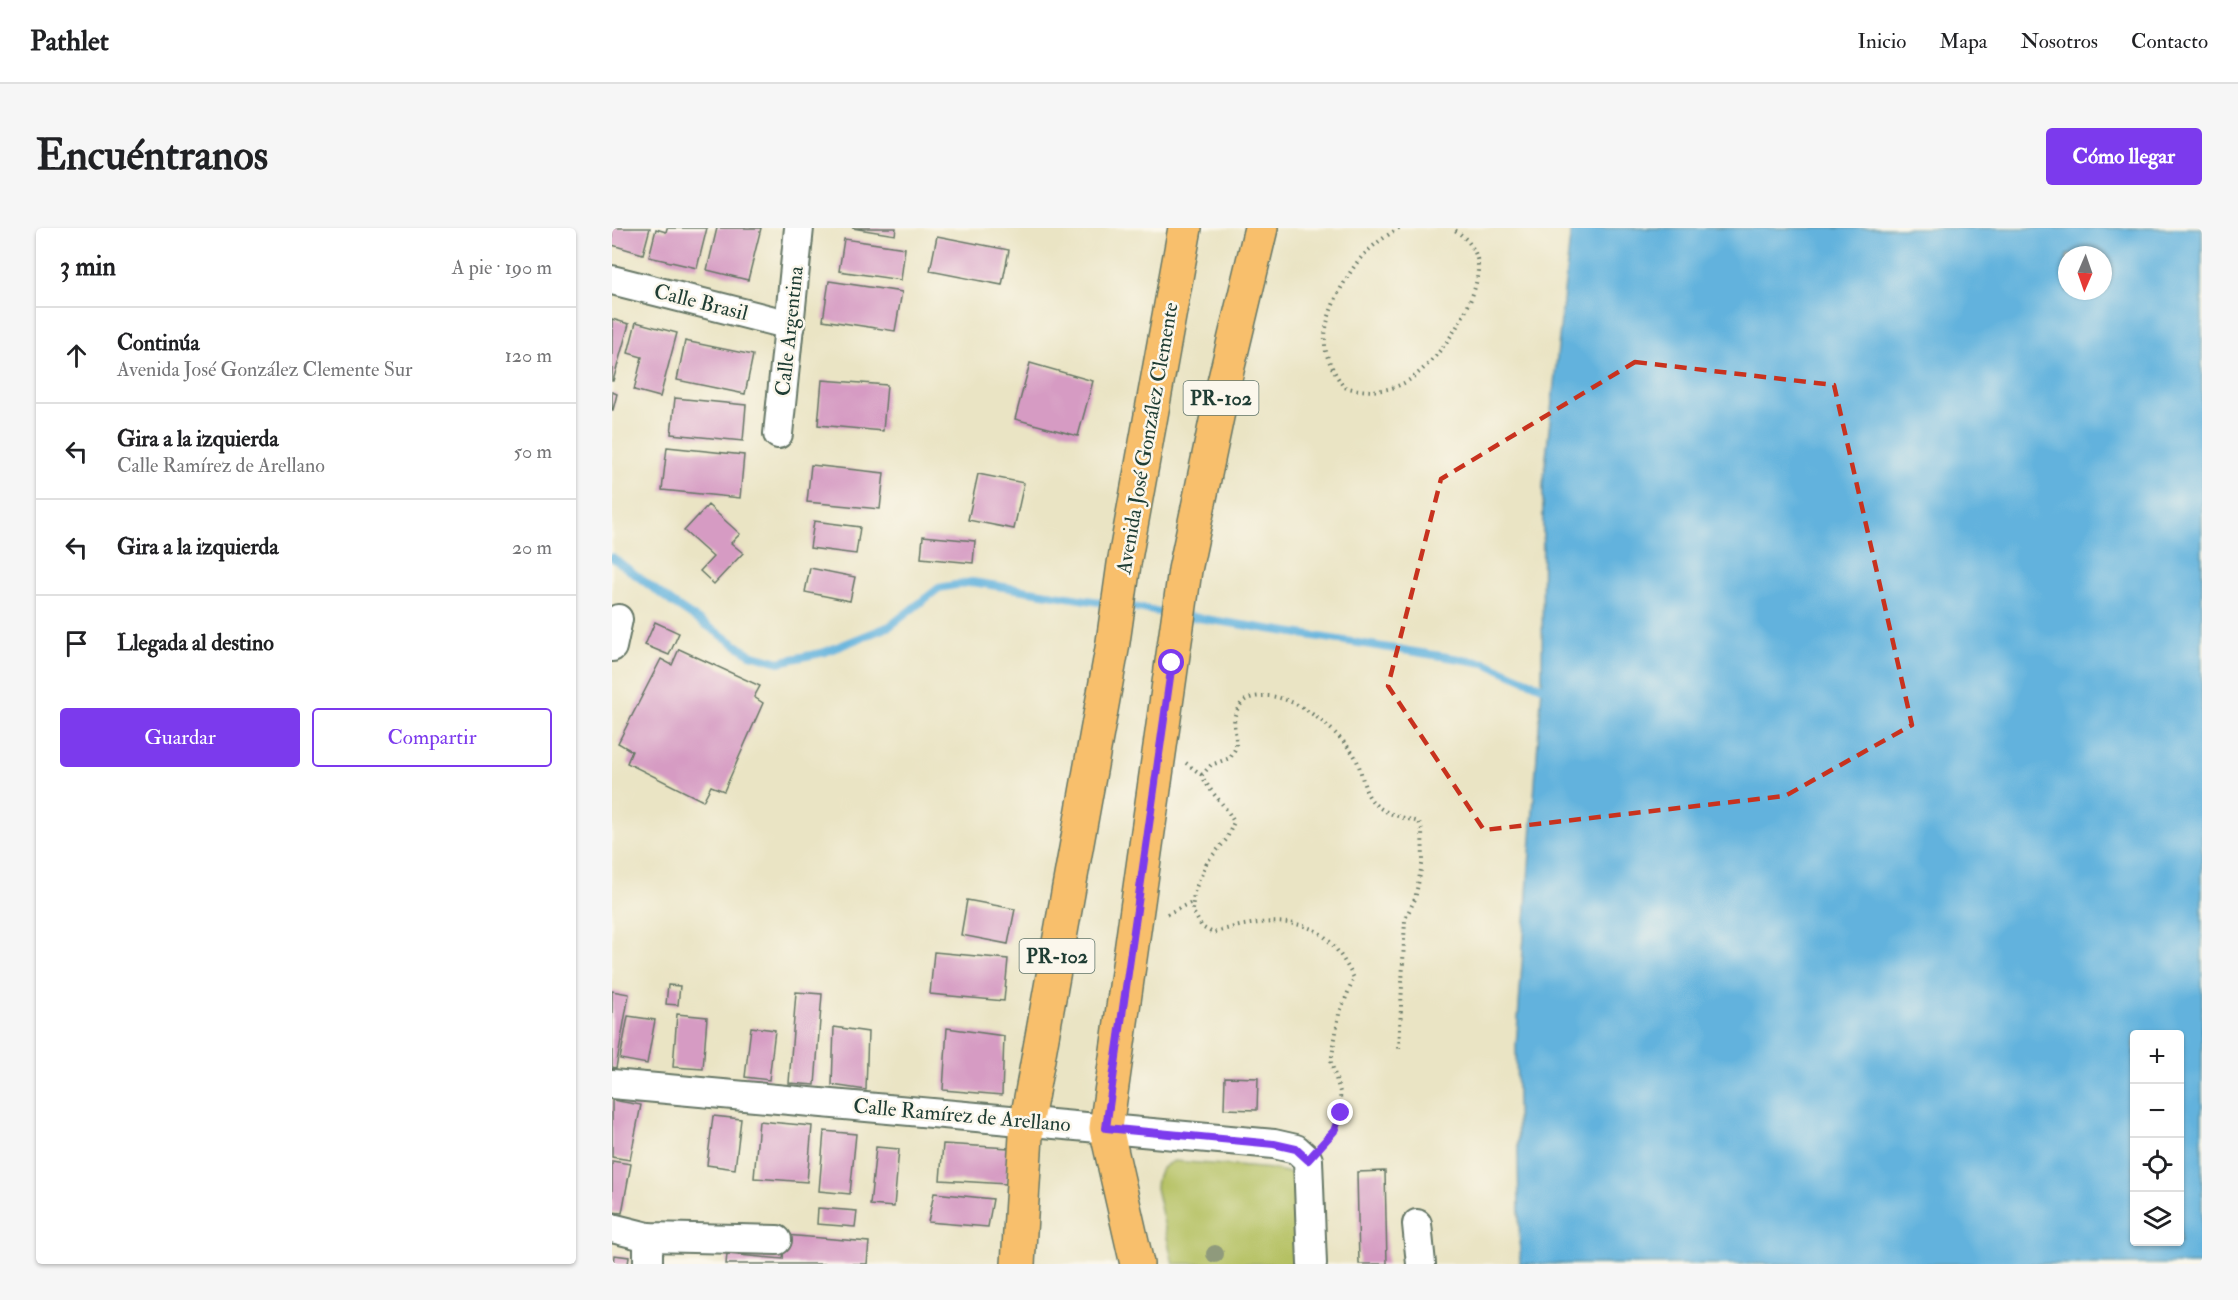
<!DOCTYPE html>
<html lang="es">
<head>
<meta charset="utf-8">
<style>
	body { margin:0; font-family:"IM FELL Double Pica",serif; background:#f6f6f6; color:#202124 }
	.controls { position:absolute; right:18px; bottom:18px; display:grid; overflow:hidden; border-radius:6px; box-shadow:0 2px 4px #0004 }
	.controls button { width:54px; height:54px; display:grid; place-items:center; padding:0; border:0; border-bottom:2px solid #e0e0e0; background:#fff; color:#202124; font:30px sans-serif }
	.compass { position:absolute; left:1446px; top:18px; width:54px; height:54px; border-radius:50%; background:#fff; box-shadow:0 2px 4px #0004; rotate:182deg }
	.stop { position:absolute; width:18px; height:18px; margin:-14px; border:4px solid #7c3aed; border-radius:50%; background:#fff }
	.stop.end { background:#7c3aed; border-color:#fff; box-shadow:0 2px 6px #0008 }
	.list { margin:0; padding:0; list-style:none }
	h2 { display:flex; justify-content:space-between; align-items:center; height:78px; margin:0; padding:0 24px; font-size:26px }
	h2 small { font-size:20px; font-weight:400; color:#757577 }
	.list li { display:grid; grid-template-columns:39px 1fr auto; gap:18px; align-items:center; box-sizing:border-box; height:96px; padding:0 24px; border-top:2px solid #e0e0e0 }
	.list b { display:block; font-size:22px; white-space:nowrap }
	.list p { margin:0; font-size:20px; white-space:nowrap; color:#757577 }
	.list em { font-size:20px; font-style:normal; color:#757577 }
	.actions { display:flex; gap:12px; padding:18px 24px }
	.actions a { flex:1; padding:14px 0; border:2px solid #7c3aed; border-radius:6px; text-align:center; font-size:21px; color:#7c3aed }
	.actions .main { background:#7c3aed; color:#fff }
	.icon { flex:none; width:33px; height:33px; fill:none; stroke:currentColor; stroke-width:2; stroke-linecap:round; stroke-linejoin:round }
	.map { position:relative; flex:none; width:1590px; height:1036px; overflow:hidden; border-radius:6px }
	header { display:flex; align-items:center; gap:36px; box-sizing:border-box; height:84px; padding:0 30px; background:#fff; border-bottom:2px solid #e0e0e0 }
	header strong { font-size:28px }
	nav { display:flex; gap:33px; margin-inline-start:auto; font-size:21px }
	.intro { display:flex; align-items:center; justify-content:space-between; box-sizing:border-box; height:144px; padding:0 36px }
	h1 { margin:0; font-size:42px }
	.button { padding:15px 27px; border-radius:6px; background:#7c3aed; color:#fff; font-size:21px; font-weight:700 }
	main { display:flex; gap:36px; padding:0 36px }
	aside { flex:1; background:#fff; border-radius:6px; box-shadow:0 2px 4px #0004 }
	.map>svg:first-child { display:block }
	.green { fill:#b5c163; stroke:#6a7f4c; stroke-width:1.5 }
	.water { fill:#62b2dd; stroke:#407888; stroke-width:1.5; fill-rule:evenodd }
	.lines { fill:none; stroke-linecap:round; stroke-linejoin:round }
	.stream { stroke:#62b2dd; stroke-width:8 }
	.building { fill:#d69bc3 }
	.minor-casing { stroke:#676; stroke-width:32 }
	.major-casing { stroke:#676; stroke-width:36 }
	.path { stroke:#676; stroke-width:4; stroke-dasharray:1.5 4.5; stroke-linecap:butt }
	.minor { stroke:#fff; stroke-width:28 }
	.major { stroke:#f8bf6c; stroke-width:33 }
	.tree { fill:#8f9a7b }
	.route { stroke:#7c3aed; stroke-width:8 }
	.marked { fill:none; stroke:#c8321e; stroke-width:4.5; stroke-dasharray:12 8; stroke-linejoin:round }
	.labels { text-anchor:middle; stroke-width:5; stroke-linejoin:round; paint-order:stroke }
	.shield { fill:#fbf7ec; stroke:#61756b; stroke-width:1.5 }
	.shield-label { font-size:20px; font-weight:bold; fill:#1f3d34 }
	.street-label { font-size:21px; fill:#1f3d34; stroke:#fbf7ec }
</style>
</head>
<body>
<header>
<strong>Pathlet</strong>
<nav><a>Inicio</a><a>Mapa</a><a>Nosotros</a><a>Contacto</a></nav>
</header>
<div class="intro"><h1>Encuéntranos</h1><a class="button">Cómo llegar</a></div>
<main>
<aside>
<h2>3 min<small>A pie · 190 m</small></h2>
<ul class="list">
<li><svg class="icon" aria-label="ahead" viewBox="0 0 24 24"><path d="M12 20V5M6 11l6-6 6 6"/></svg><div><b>Continúa</b><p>Avenida José González Clemente Sur</p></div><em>120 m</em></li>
<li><svg class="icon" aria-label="left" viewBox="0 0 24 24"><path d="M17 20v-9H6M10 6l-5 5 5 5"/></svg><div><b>Gira a la izquierda</b><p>Calle Ramírez de Arellano</p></div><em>50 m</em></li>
<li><svg class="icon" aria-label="left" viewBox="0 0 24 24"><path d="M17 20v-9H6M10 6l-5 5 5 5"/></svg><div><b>Gira a la izquierda</b></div><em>20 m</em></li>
<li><svg class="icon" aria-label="arrive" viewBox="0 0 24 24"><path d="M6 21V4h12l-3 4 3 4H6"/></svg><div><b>Llegada al destino</b></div></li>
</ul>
<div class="actions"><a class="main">Guardar</a><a>Compartir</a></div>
</aside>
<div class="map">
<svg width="1590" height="1036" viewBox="0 0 1590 1036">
	<rect width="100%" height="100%" fill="#fbf7ec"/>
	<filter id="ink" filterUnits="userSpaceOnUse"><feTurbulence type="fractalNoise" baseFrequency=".0167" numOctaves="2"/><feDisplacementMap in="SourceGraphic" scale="12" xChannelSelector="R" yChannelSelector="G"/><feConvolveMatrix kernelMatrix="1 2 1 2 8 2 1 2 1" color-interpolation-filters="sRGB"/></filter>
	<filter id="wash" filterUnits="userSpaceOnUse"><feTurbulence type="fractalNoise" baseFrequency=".008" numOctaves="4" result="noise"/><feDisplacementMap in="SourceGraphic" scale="24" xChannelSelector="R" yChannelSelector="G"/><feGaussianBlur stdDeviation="1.35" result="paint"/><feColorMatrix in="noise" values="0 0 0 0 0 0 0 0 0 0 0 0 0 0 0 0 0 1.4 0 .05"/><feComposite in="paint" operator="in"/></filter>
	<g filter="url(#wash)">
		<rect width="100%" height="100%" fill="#eae4c4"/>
		<!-- green -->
		<path class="green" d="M562 933 661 941 678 945 687 953 692 1036H561L544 960C545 944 548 939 562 933Z"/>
		<!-- water -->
		<path class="water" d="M959 0H1590V1036H908L904 819 930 458 931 257ZM1455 27H1491V63H1455ZM1522 806H1568V1014H1522Z"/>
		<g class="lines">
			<!-- stream -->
			<g class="stream">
				<polyline points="0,329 62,376 138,426 167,434 213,424 278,398 327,360 360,354 500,376"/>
				<polyline points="515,378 559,386"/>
				<polyline points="574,388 873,435 937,462"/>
			</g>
		</g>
		<g id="blocks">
			<!-- building -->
			<g class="building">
				<polygon points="0,0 38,0 31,26 0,17"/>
				<polygon points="55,0 95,0 85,40 37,29 44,1 54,4"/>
				<polygon points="105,0 149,0 136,52 95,42"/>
				<polygon points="240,0 284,0 283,7"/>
				<polygon points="325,8 397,22 390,57 318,43"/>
				<polygon points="232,11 293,20 289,52 227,43"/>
				<polygon points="217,53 290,64 283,103 211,92"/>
				<polygon points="0,91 17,96 1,153 0,153"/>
				<polygon points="24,94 65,105 48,169 22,162 30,129 16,125"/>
				<polygon points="73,113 141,127 133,166 65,152"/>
				<polygon points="418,135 481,153 466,208 403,191"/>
				<polygon points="210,152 275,157 271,203 206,197"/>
				<polygon points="0,164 5,166 1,182 0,182"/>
				<polygon points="63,170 134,177 131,213 59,206"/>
				<polygon points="55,219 132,227 128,270 50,262"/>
				<polygon points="199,237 272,245 268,281 195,274"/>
				<polygon points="366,246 412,255 402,301 356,292"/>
				<polygon points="96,277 128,306 119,315 131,325 102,356 88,343 101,329 72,303"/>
				<polygon points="202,293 248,299 244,326 198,320"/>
				<polygon points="311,308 363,313 361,335 309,330"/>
				<polygon points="198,340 243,349 238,373 193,364"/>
				<polygon points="43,394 67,405 57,427 33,417"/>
				<polygon points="67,421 148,458 142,469 151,475 112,563 99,558 91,573 15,535 20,523 6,515 49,431 60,437"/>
				<polygon points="355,672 403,681 396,716 349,707"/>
				<polygon points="322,724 396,731 392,773 318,766"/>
				<polygon points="56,757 68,758 66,777 54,776"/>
				<polygon points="0,763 17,766 4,840 0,839"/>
				<polygon points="184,764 210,766 203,857 177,855"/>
				<polygon points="65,786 95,789 91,841 61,839"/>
				<polygon points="16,788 43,792 35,836 8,831"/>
				<polygon points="139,799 163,802 157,852 133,849"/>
				<polygon points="222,799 256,804 254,862 220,857"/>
				<polygon points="335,800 392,808 390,867 331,862"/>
				<polygon points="613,849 646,850 645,882 612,881"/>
				<polygon points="0,872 29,877 18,932 0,929"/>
				<polygon points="101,888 129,891 123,941 95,937"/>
				<polygon points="147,893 200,898 195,954 142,950"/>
				<polygon points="212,903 244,906 238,966 207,963"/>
				<polygon points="331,916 397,920 395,956 328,952"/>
				<polygon points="264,919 287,921 282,979 258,977"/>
				<polygon points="0,933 19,936 10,985 0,984"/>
				<polygon points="773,943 775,1036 747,1036 745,944"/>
				<polygon points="322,965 381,971 376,999 316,994"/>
				<polygon points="206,980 245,983 243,999 205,996"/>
				<polygon points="173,1007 257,1014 255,1036 114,1036 115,1026 171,1031"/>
				<polygon points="2,1027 17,1029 16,1036 1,1036"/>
			</g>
		</g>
	</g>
	<g filter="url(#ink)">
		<use href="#blocks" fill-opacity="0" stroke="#676" stroke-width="1.5"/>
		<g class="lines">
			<!-- minor casing -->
			<g class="minor-casing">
				<g id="minor">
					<polyline points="0,52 178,97"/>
					<polyline points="166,206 187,0"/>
					<polyline points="0,419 6,391"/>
					<polyline points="0,856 662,916 684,921 696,932 700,1036"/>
					<polyline points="805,996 809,1036"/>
					<polyline points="0,1000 36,1009 165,1012"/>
					<polyline points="36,1036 36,1009"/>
				</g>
			</g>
			<!-- major casing -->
			<g class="major-casing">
				<g id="major">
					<polyline points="406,1036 415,892 500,421 512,336 573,0"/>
					<polyline points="525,1036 494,900 573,342 612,155 649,0"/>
				</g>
			</g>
			<!-- path -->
			<g class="path">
				<path d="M787 0C772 9 755 21 744 36 729 57 711 90 713 117 714 131 724 148 732 159 751 164 771 165 790 156 823 141 877 64 864 27 859 14 850 7 840 0"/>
				<polyline points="574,535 590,547"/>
				<polyline points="555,686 580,674"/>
				<path d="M713 913 722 903 729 884 728 864 719 834 727 786 742 750C735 737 727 723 716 712 690 685 633 694 601 705L590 699 580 682 582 664 595 634 614 612 622 594C612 574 599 567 590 547L599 537 618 530C620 527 623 522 624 518 625 502 616 489 631 474 636 469 646 468 653 468 684 467 725 502 742 527 752 543 749 564 764 577 776 587 793 590 807 594L810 603 811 632 803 671 793 691 787 822"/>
			</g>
			<!-- minor -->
			<use href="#minor" class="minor"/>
			<!-- major -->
			<use href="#major" class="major"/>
		</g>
		<!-- trees -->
		<circle class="tree" cx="603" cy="1026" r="9"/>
	</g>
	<g class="lines" filter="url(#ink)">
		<!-- route -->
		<polyline class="route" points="560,435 494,900 662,916 684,921 696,932 722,903 729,885"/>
	</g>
	<!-- marked area -->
	<path class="marked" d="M1023 134 1222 157 1300 497 1173 568 872 602 776 458 829 251Z"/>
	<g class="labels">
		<!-- shield labels -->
		<g class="shield">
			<rect x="571.5" y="153" width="75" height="34" rx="4.5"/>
			<rect x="407.5" y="711" width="75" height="34" rx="4.5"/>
		</g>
		<g class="shield-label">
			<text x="609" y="177">PR-102</text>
			<text x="445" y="735">PR-102</text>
		</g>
		<!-- street labels -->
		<g class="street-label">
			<text transform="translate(89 74) rotate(14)" y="7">Calle Brasil</text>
			<text transform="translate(177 103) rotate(-84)" y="7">Calle Argentina</text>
			<text transform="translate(535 210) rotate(-80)" y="7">Avenida José González Clemente</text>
			<text transform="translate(350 887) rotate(5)" y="7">Calle Ramírez de Arellano</text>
		</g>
	</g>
</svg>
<div class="controls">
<button>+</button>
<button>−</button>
<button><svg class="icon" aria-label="locate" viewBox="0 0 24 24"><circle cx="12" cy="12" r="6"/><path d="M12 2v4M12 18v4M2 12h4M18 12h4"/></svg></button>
<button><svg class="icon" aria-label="layers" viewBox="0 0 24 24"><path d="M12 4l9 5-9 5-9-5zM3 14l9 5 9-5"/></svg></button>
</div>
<svg class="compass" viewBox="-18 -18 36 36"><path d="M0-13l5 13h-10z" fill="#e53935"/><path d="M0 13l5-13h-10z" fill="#757577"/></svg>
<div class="stop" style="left:560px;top:435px"></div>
<div class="stop end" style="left:729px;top:885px"></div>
</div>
</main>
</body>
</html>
